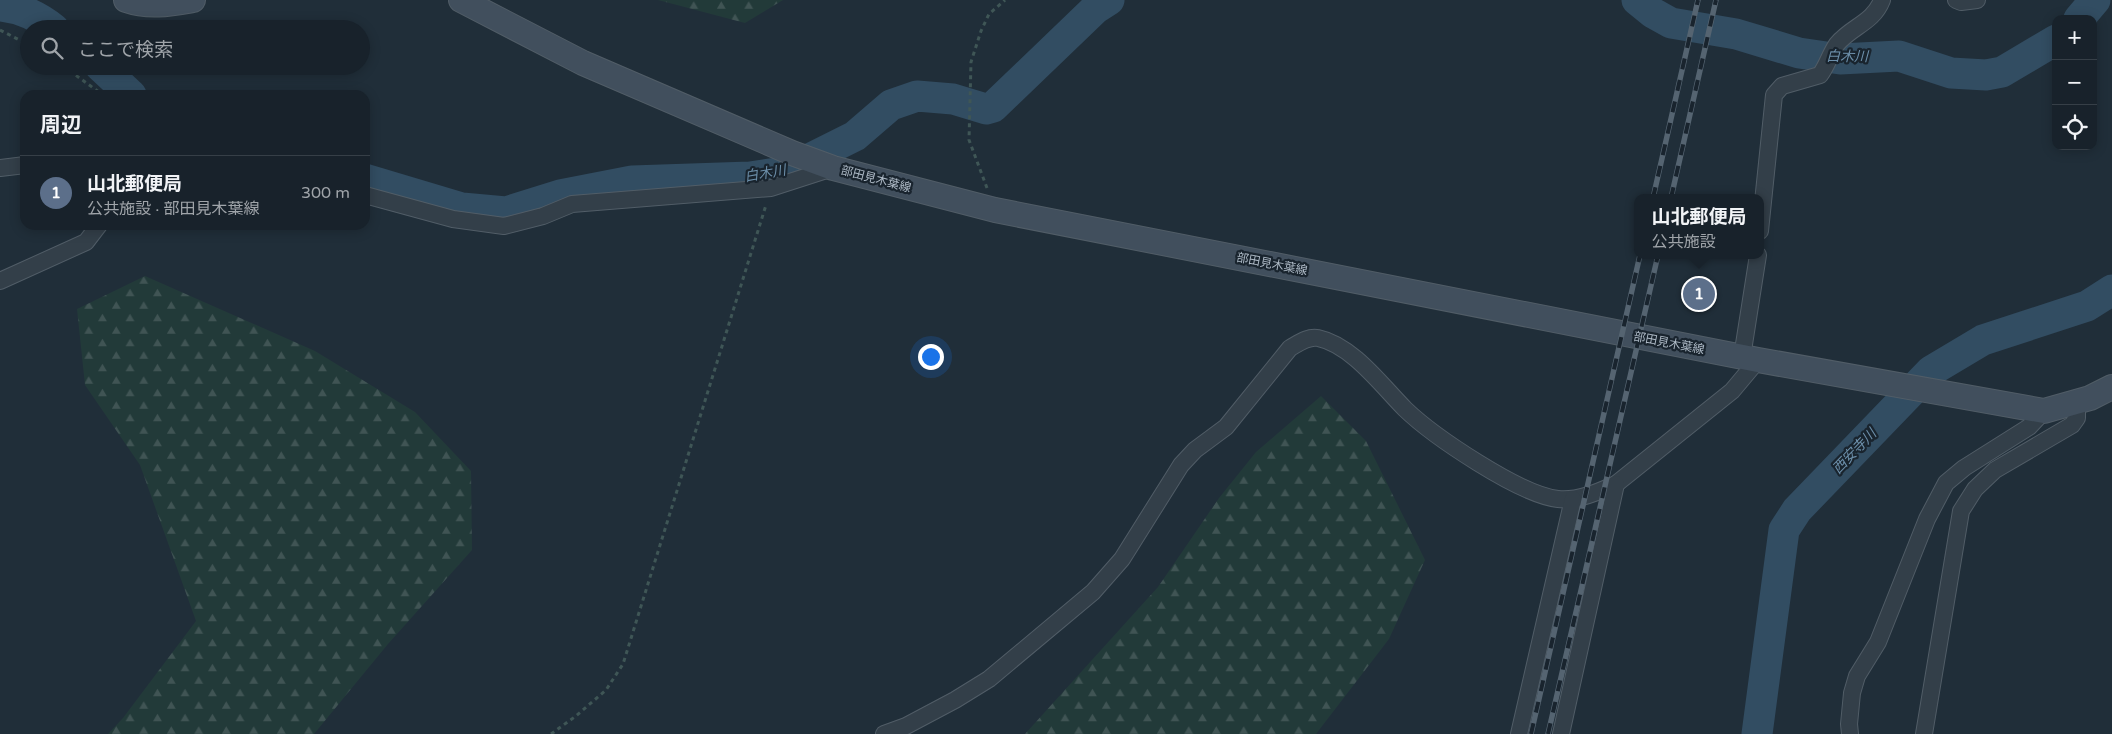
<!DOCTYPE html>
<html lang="ja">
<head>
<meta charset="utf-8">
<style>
	body { margin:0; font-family:"Varela Round","Noto Sans JP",sans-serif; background:#252f37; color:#f1f3f6 }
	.controls { position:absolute; right:15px; top:15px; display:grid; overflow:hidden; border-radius:10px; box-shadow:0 2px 12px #0003 }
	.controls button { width:45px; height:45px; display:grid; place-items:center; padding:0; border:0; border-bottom:1px solid #363f47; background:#18222b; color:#f1f3f6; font:25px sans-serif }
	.you { position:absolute; left:930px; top:356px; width:18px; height:18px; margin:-12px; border:4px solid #fff; border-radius:50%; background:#1a73e8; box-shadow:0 0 0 8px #1a73e833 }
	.badge { display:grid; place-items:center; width:32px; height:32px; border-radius:50%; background:#0b8043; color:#fff; font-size:16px; font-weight:700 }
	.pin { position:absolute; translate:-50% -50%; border:2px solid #fff; box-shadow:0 1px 5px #0006 }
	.popup { position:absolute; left:1634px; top:194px; width:130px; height:65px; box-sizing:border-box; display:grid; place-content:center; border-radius:10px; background:#18222b; filter:drop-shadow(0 1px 4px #0005); font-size:16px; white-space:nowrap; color:#9fa4a9 }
	.popup b { font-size:19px; color:#f1f3f6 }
	.popup::after { content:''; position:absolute; left:50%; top:100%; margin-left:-10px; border:10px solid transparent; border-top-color:#18222b }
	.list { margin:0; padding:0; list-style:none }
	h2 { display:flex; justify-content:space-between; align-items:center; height:65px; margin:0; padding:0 20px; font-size:21px }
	h2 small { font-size:16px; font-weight:400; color:#9fa4a9 }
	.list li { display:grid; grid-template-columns:32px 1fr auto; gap:15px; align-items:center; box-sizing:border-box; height:75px; padding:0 20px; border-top:1px solid #363f47 }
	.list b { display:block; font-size:19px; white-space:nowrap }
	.list p { margin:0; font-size:16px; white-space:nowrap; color:#9fa4a9 }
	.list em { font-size:16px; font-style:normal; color:#9fa4a9 }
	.icon { flex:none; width:28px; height:28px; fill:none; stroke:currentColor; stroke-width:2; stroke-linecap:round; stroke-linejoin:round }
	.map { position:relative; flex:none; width:2112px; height:734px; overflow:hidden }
	.search { position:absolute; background:#18222b; box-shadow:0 2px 12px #0003; left:20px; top:20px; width:350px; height:55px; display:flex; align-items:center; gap:12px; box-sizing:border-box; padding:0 18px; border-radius:28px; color:#9fa4a9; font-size:19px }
	.panel { position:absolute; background:#18222b; box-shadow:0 2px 12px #0003; left:20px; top:90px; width:350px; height:140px; border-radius:15px }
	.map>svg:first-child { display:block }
	.forest { fill:url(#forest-firs) }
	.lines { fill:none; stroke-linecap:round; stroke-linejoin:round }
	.river { stroke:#324d62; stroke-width:31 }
	.street-casing { stroke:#515d67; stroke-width:18 }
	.secondary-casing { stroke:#515d67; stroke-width:26 }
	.path { stroke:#3f5656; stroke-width:3; stroke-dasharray:4 4; stroke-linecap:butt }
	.street { stroke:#333f49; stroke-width:16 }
	.secondary { stroke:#414f5d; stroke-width:24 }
	.rail-casing { stroke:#556471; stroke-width:5.5 }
	.rail { stroke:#19242e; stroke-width:4; stroke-dasharray:11; stroke-linecap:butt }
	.labels { text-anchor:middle; stroke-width:4.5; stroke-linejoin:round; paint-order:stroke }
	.street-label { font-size:12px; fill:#aebac6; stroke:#19242e }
	.water-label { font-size:14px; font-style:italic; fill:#6d90ab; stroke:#19242e }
</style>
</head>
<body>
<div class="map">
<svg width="2112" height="734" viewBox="0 0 2112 734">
	<defs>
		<pattern id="forest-firs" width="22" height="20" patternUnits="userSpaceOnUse" patternTransform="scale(1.25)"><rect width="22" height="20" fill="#223a39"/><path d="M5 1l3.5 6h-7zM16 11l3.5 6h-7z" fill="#405454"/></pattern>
	</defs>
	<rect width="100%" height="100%" fill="#202e39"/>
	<!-- forest -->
	<g class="forest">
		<polygon points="658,0 783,0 745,23"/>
		<polygon points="145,276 315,351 415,412 471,471 472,550 388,644 314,734 108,734 123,718 196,621 140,465 85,385 77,309"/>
		<polygon points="1321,396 1366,441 1425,560 1389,639 1316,734 1025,734 1158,587 1219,498 1256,452"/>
	</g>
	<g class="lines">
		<!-- river -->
		<g class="river">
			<polyline points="1637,0 1653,13 1671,23 1736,34 1799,53 1840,59 1899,56 1951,73 1986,75 2002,72 2056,40"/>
			<path d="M0 6C21 8 38 16 54 29"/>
			<polyline points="2079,19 2095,0"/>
			<polyline points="100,66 131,95"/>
			<polyline points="365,179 462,208 506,212 560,195 632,181 750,177 783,172 855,136 891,105 917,96 953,99 986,109 993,107 1095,9 1109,0"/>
			<polyline points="1757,734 1784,530 1797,510 1931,371 1983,340 2087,306 2112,290"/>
		</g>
		<!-- street casing -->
		<g class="street-casing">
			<g id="street">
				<polyline points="1956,0 1961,2 1977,0"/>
				<polyline points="0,168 25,165"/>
				<polyline points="365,195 453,219 504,226 543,216 572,204 771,188 833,168"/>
				<path d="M1760 231 1774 95 1782 86 1820 75C1827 66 1830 54 1837 44 1852 26 1873 23 1882 0"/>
				<polyline points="0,281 86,242 99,225"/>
				<polyline points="1742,357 1758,255"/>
				<path d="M884 734 906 726 955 700 989 679 1093 592 1122 559 1181 465 1195 450 1226 427 1290 348C1299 343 1308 336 1318 338 1352 345 1382 386 1405 409 1433 436 1520 495 1558 499 1578 501 1598 492 1616 484L1732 391 1758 360"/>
				<polyline points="1519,734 1573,499"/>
				<polyline points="1561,734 1616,484"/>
				<polyline points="1850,734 1849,724 1852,693 1857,676 1878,642 1927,519 1946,483 1964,468 2029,427 2044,411"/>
				<polyline points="1924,734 1961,511 1975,489 1995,470 2072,425 2077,418 2077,401"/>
			</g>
		</g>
		<!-- secondary casing -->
		<g class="secondary-casing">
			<g id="secondary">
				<path d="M126 0C149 8 170 4 193 0"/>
				<polyline points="461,0 583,63 792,153 833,168 995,210 1758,360 2044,411 2090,398 2112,387"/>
			</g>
		</g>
		<!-- path -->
		<g class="path">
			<polyline points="0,30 29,45"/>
			<polyline points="63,66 103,95"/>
			<polyline points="987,188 969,140 971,62 981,31 989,14 1005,0"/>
			<polyline points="551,734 576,716 606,690 623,664 766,205"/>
		</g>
		<!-- street -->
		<use href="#street" class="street"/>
		<!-- secondary -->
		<use href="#secondary" class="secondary"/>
		<!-- rail casing -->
		<g class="rail-casing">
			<g id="rail">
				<polyline points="1653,198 1698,0"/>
				<polyline points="1671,198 1716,0"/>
				<polyline points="1531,734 1640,255"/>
				<polyline points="1548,734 1658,255"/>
			</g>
		</g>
		<!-- rail -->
		<use href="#rail" class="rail"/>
	</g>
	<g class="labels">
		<!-- street labels -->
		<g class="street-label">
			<text transform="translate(876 179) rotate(15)" y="4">部田見木葉線</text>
			<text transform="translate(1272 264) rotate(11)" y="4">部田見木葉線</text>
			<text transform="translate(1669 343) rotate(11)" y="4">部田見木葉線</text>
		</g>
		<!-- water labels -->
		<g class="water-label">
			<text transform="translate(1847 56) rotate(1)" y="5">白木川</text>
			<text transform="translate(765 173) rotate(-10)" y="5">白木川</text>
			<text transform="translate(1854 451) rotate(-46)" y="5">西安寺川</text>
		</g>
	</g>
</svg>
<div class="controls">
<button>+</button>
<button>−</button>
<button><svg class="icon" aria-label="locate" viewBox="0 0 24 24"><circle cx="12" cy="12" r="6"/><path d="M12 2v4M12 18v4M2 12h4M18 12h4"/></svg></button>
</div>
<div class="you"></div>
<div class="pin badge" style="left:1699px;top:294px;background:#5c6f8a">1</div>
<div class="popup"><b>山北郵便局</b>公共施設</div>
<div class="search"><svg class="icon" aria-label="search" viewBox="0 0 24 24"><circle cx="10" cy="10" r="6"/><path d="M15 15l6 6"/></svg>ここで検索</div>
<section class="panel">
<h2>周辺<small></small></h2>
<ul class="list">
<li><span class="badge" style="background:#5c6f8a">1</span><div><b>山北郵便局</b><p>公共施設 · 部田見木葉線</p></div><em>300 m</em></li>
</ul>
</section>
</div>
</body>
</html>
